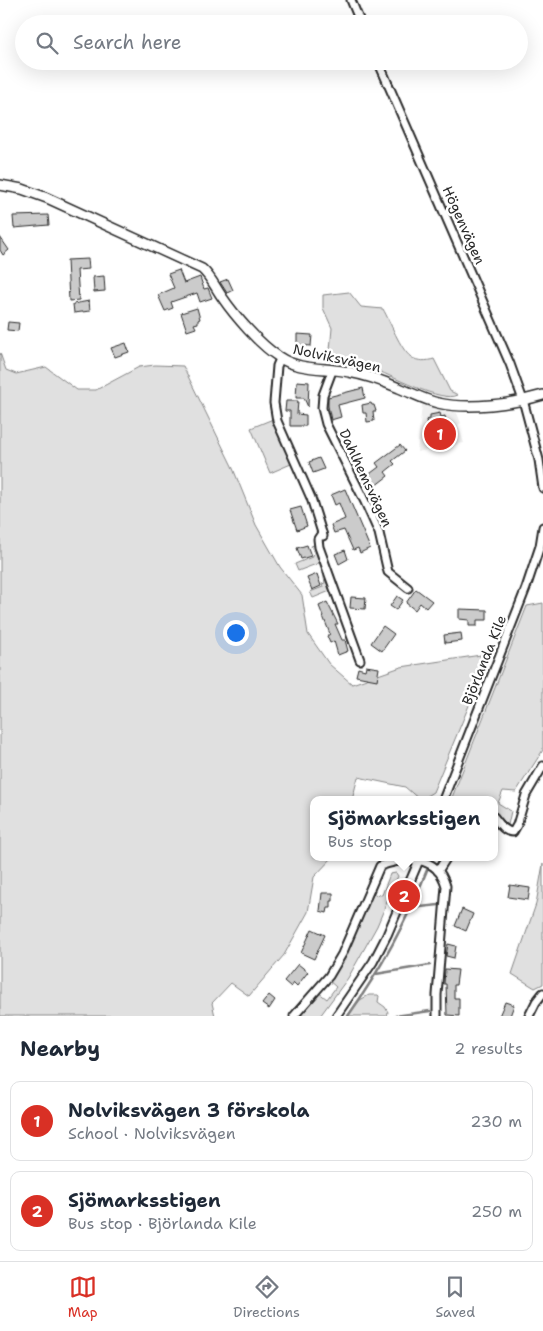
<!DOCTYPE html>
<html lang="en">
<head>
<meta charset="utf-8">
<style>
	body { margin:0; font-family:"Shantell Sans",sans-serif; background:#f2f2f3; color:#1f2937 }
	.you { position:absolute; left:235px; top:632px; width:18px; height:18px; margin:-12px; border:4px solid #fff; border-radius:50%; background:#1a73e8; box-shadow:0 0 0 8px #1a73e833 }
	.badge { display:grid; place-items:center; width:32px; height:32px; border-radius:50%; background:#d93025; color:#fff; font-size:16px; font-weight:700 }
	.pin { position:absolute; translate:-50% -50%; border:2px solid #fff; box-shadow:0 1px 5px #0006 }
	.popup { position:absolute; left:310px; top:796px; width:188px; height:65px; box-sizing:border-box; display:grid; place-content:center; border-radius:10px; background:#fff; filter:drop-shadow(0 1px 4px #0005); font-size:16px; white-space:nowrap; color:#747a83 }
	.popup b { font-size:19px; color:#1f2937 }
	.popup::after { content:''; position:absolute; left:50%; top:100%; margin-left:-10px; border:10px solid transparent; border-top-color:#fff }
	.list { margin:0; padding:0; list-style:none }
	h2 { display:flex; justify-content:space-between; align-items:center; height:65px; margin:0; padding:0 20px; font-size:21px }
	h2 small { font-size:16px; font-weight:400; color:#747a83 }
	.list li { display:grid; grid-template-columns:32px 1fr auto; gap:15px; align-items:center; box-sizing:border-box; height:80px; margin:0 10px 10px; padding:0 10px; border:1px solid #e0e1e3; border-radius:10px }
	.list b { display:block; font-size:19px; white-space:nowrap }
	.list p { margin:0; font-size:16px; white-space:nowrap; color:#747a83 }
	.list em { font-size:16px; font-style:normal; color:#747a83 }
	.icon { flex:none; width:28px; height:28px; fill:none; stroke:currentColor; stroke-width:2; stroke-linecap:round; stroke-linejoin:round }
	.map { position:relative; flex:none; width:543px; height:1016px; overflow:hidden }
	.search { position:absolute; background:#fff; box-shadow:0 5px 20px #0002; left:15px; right:15px; top:15px; height:55px; display:flex; align-items:center; gap:12px; box-sizing:border-box; padding:0 18px; border-radius:28px; color:#747a83; font-size:19px }
	.sheet { height:245px; background:#fff }
	nav { display:flex; justify-content:space-around; align-items:center; box-sizing:border-box; height:70px; border-top:1px solid #e0e1e3; background:#fff; font-size:14px; color:#747a83 }
	nav a { display:grid; justify-items:center; gap:2px }
	nav .on { color:#d93025 }
	.map>svg:first-child { display:block }
	.built { fill:#efefef }
	.green { fill:#e0e0e0; stroke:#868686 }
	.lines { fill:none; stroke-linecap:round; stroke-linejoin:round }
	.stream { stroke:#7e7e7e; stroke-width:2.5 }
	.building { fill:#cbcbcb; stroke:#2b2b2b }
	.minor-casing { stroke:#2b2b2b; stroke-width:11 }
	.tertiary-casing { stroke:#2b2b2b; stroke-width:12 }
	.minor { stroke:#fff; stroke-width:7 }
	.tertiary { stroke:#fff; stroke-width:9 }
	.labels { text-anchor:middle; stroke-width:5; stroke-linejoin:round; paint-order:stroke }
	.street-label { font-size:14px; fill:#2b2b2b; stroke:#fff }
</style>
</head>
<body>
<div class="map">
<svg width="543" height="1016" viewBox="0 0 543 1016">
	<rect width="100%" height="100%" fill="#fff"/>
	<filter id="ink" filterUnits="userSpaceOnUse"><feTurbulence type="fractalNoise" baseFrequency=".02" numOctaves="2"/><feDisplacementMap in="SourceGraphic" scale="10" xChannelSelector="R" yChannelSelector="G"/><feConvolveMatrix kernelMatrix="1 2 1 2 8 2 1 2 1" color-interpolation-filters="sRGB"/></filter>
	<g filter="url(#ink)">
		<!-- built -->
		<polygon class="built" points="422,405 457,413 461,423 458,425 464,443 417,452"/>
		<!-- green -->
		<g class="green">
			<path d="M349 292 361 307 383 309C390 321 400 349 411 357 418 362 427 361 434 359L450 391 458 395C442 404 389 374 371 368 357 363 343 361 329 361L332 328 323 308V295Z"/>
			<polygon points="0,353 6,370 16,374 46,367 77,390 96,390 139,367 155,365 183,366 232,466 256,525 280,567 302,595 308,634 329,664 352,684 401,667 481,655 475,691 433,792 420,800 405,787 358,777 352,800 314,800 314,857 333,857 314,877 308,912 284,955 249,996 231,983 212,1003 215,1016 0,1016"/>
			<polygon points="273,419 291,464 270,473 251,428"/>
			<polygon points="314,545 319,563 298,571 295,564 312,557 312,555 314,553 311,546"/>
			<polygon points="323,573 330,591 313,598 310,592 323,587 322,584 325,583"/>
			<polygon points="543,603 543,750 516,792 503,791 498,803 511,811 508,825 494,811 494,800 479,800 474,798 470,800 451,800 527,606"/>
			<polygon points="543,864 543,984 535,988 512,974 536,904"/>
			<polygon points="396,873 398,876 377,926 348,978 320,1016 297,1016 318,992 327,999 336,987 328,980 345,956 372,894 382,895 390,874"/>
			<polygon points="369,995 378,995 379,996 378,1002 385,1007 388,1012 387,1016 347,1016 360,1000"/>
		</g>
		<g class="lines">
			<!-- stream -->
			<g class="stream">
				<polyline points="411,908 439,905"/>
				<polyline points="376,974 430,965"/>
				<path d="M348 1016C379 972 407 921 427 870"/>
				<polyline points="395,1016 430,1011"/>
			</g>
		</g>
		<!-- building -->
		<g class="building">
			<polygon points="48,215 49,225 14,228 13,216"/>
			<polygon points="0,237 9,250 3,255 0,250"/>
			<polygon points="88,259 89,269 77,270 79,300 69,301 67,260"/>
			<polygon points="179,270 184,283 200,277 204,289 208,288 212,298 200,302 197,293 171,302 173,308 165,311 158,295 174,288 168,274"/>
			<polygon points="104,276 105,291 94,292 93,277"/>
			<polygon points="228,279 233,290 227,293 220,282"/>
			<polygon points="89,301 90,311 74,313 73,304"/>
			<polygon points="197,308 200,319 198,320 198,323 194,324 196,328 187,331 181,313"/>
			<polygon points="8,322 19,323 18,331 7,330"/>
			<polygon points="297,334 312,335 311,346 297,345"/>
			<polygon points="126,343 129,352 115,357 111,348"/>
			<polygon points="297,381 309,382 308,407 304,398 296,398"/>
			<polygon points="363,388 365,398 338,405 341,417 331,420 328,406 328,397"/>
			<polygon points="286,401 298,401 297,414 306,415 306,426 290,426 290,411 285,411"/>
			<polygon points="371,403 372,405 374,405 376,411 373,411 374,421 367,422 366,413 363,413 362,405"/>
			<polygon points="440,413 441,417 445,416 447,427 428,431 426,420 430,419 430,415"/>
			<polygon points="400,445 405,451 392,461 395,464 385,472 388,476 375,486 367,476 379,467 376,463"/>
			<polygon points="319,458 324,469 313,473 309,462"/>
			<polygon points="345,489 370,548 360,553 358,548 353,550 344,530 334,533 331,525 345,519 339,503 335,505 331,495"/>
			<polygon points="301,507 307,526 297,530 290,510"/>
			<polygon points="307,545 311,556 301,559 297,548"/>
			<polygon points="345,550 348,559 339,564 335,554"/>
			<polygon points="317,574 321,586 312,590 307,578"/>
			<polygon points="416,589 432,601 426,608 420,603 415,610 406,603"/>
			<polygon points="397,596 403,600 396,610 390,606"/>
			<polygon points="351,597 366,598 365,609 350,608"/>
			<polygon points="327,602 338,624 335,624 342,640 345,640 348,651 338,655 334,641 330,643 327,636 330,634 319,606"/>
			<polygon points="459,609 487,610 487,620 477,620 477,626 469,626 469,620 459,619"/>
			<polygon points="383,626 394,634 382,651 371,643"/>
			<polygon points="461,633 462,641 445,643 444,635"/>
			<polygon points="366,666 379,668 377,680 356,676 358,668 365,670"/>
			<polygon points="510,885 530,888 528,900 508,897"/>
			<polygon points="322,893 333,893 333,901 331,901 331,908 328,908 327,913 320,911"/>
			<polygon points="462,909 473,914 466,931 455,926"/>
			<polygon points="312,929 325,935 314,959 301,953"/>
			<polygon points="448,944 456,946 454,958 446,956"/>
			<polygon points="298,964 308,972 297,986 294,983 291,987 284,981"/>
			<polygon points="445,969 458,970 456,985 454,985 454,998 459,998 459,1016 447,1015 446,984 444,984"/>
			<polygon points="269,995 275,1000 269,1009 262,1004"/>
			<polygon points="505,1002 514,1005 510,1016 499,1016"/>
		</g>
		<g class="lines">
			<!-- minor casing -->
			<g class="minor-casing">
				<g id="minor">
					<polyline points="351,0 361,24"/>
					<polyline points="378,61 510,364 523,400 539,460 543,488"/>
					<polyline points="280,359 277,366 274,403 277,421 311,498 323,536"/>
					<polyline points="332,371 323,395 322,408 326,424 365,502 379,533 388,572 408,588"/>
					<polyline points="322,533 318,539 319,547 360,660"/>
					<polyline points="443,800 526,588 540,546 543,527"/>
					<path d="M494 817C499 823 504 832 513 832L517 825 526 795 543 766"/>
					<polyline points="438,871 447,857"/>
					<path d="M294 1016 329 976 342 954 380 866C405 857 437 854 446 886L437 995V1016"/>
					<polyline points="336,1016 373,962 387,935 420,858"/>
					<polyline points="529,1016 536,1002 543,993"/>
				</g>
			</g>
			<!-- tertiary casing -->
			<g class="tertiary-casing">
				<path id="tertiary" d="M0 185 22 189 47 198 202 269C211 277 215 287 222 297 235 316 260 345 279 357 299 371 326 367 349 372 366 375 383 381 399 388 412 393 425 400 438 403 469 410 513 404 543 395"/>
			</g>
			<!-- minor -->
			<use href="#minor" class="minor"/>
			<!-- tertiary -->
			<use href="#tertiary" class="tertiary"/>
		</g>
	</g>
	<g class="labels">
		<!-- street labels -->
		<g class="street-label">
			<text transform="translate(464 225) rotate(66)" y="5">Högenvägen</text>
			<text transform="translate(337 358) rotate(12)" y="5">Nolviksvägen</text>
			<text transform="translate(366 478) rotate(65)" y="5">Dahlhemsvägen</text>
			<text transform="translate(484 660) rotate(-68)" y="5">Björlanda Kile</text>
		</g>
	</g>
</svg>
<div class="you"></div>
<div class="pin badge" style="left:440px;top:434px">1</div>
<div class="pin badge" style="left:404px;top:896px">2</div>
<div class="popup"><b>Sjömarksstigen</b>Bus stop</div>
<div class="search"><svg class="icon" aria-label="search" viewBox="0 0 24 24"><circle cx="10" cy="10" r="6"/><path d="M15 15l6 6"/></svg>Search here</div>
</div>
<section class="sheet">
<h2>Nearby<small>2 results</small></h2>
<ul class="list">
<li><span class="badge">1</span><div><b>Nolviksvägen 3 förskola</b><p>School · Nolviksvägen</p></div><em>230 m</em></li>
<li><span class="badge">2</span><div><b>Sjömarksstigen</b><p>Bus stop · Björlanda Kile</p></div><em>250 m</em></li>
</ul>
</section>
<nav>
<a class="on"><svg class="icon" aria-label="map" viewBox="0 0 24 24"><path d="M3 6l6-2 6 2 6-2v14l-6 2-6-2-6 2zM9 4v14M15 6v14"/></svg>Map</a>
<a><svg class="icon" aria-label="directions" viewBox="0 0 24 24"><path d="M12 3l9 9-9 9-9-9zM9 14v-3h6M13 9l2 2-2 2"/></svg>Directions</a>
<a><svg class="icon" aria-label="saved" viewBox="0 0 24 24"><path d="M7 4h10v16l-5-4-5 4z"/></svg>Saved</a>
</nav>
</body>
</html>
